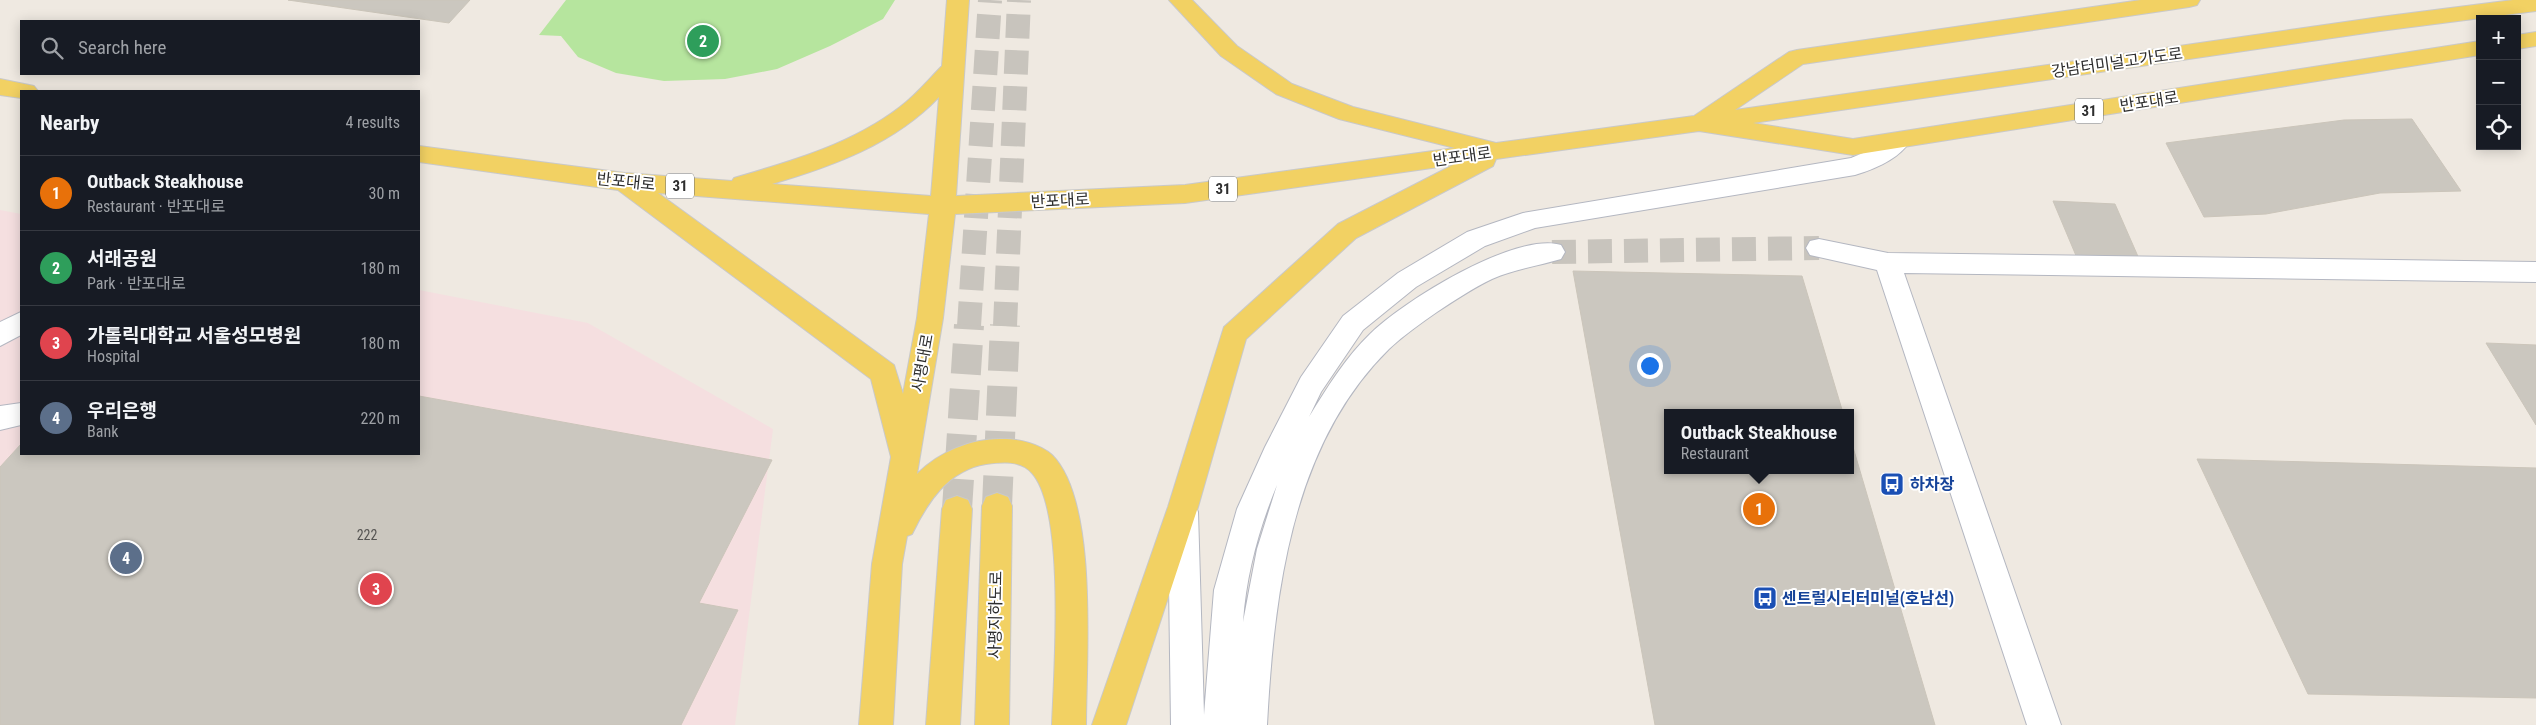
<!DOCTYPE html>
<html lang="en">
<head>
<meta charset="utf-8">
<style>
	body { margin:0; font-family:"Roboto Condensed","Noto Sans KR",sans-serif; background:#242831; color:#f1f3f6 }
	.controls { position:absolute; right:15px; top:15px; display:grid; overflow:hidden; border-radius:0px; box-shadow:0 2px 12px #0003 }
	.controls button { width:45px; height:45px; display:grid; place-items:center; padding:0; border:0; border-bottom:1px solid #363941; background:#171b24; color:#f1f3f6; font:25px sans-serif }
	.you { position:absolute; left:1649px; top:365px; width:18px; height:18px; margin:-12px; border:4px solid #fff; border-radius:50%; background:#1a73e8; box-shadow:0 0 0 8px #1a73e833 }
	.badge { display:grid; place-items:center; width:32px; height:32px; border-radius:50%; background:#4264fb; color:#fff; font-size:16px; font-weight:700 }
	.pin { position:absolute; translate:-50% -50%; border:2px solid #fff; box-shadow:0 1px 5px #0006 }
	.popup { position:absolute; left:1664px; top:409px; width:190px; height:65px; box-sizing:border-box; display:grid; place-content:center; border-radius:0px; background:#171b24; filter:drop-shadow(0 1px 4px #0005); font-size:16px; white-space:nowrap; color:#9ea1a6 }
	.popup b { font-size:19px; color:#f1f3f6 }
	.popup::after { content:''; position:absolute; left:50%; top:100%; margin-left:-10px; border:10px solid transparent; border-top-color:#171b24 }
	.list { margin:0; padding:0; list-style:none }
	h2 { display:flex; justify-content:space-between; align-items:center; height:65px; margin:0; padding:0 20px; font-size:21px }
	h2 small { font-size:16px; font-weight:400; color:#9ea1a6 }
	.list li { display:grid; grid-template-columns:32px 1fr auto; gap:15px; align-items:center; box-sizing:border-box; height:75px; padding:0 20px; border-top:1px solid #363941 }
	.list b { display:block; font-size:19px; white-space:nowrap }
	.list p { margin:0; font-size:16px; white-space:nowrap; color:#9ea1a6 }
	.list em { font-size:16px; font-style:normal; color:#9ea1a6 }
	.icon { flex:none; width:28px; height:28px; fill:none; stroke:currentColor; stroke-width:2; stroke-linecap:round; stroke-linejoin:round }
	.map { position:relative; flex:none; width:2536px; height:725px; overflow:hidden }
	.search { position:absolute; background:#171b24; box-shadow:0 2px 12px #0003; left:20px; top:20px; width:400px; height:55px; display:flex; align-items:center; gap:12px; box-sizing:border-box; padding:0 18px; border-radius:0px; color:#9ea1a6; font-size:19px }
	.panel { position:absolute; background:#171b24; box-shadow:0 2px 12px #0003; left:20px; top:90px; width:400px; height:365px; border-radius:0px }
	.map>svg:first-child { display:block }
	.medical { fill:#f5dfe0 }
	.green { fill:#b6e59e }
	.building { fill:#cbc7bf; stroke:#cbc5ba }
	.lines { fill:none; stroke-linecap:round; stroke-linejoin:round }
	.minor-tunnel { stroke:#c8c4bd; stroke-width:24; stroke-dasharray:24 12; stroke-linecap:butt }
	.major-tunnel-far1 { stroke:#c8c4bd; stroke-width:24; stroke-dasharray:24 12; stroke-linecap:butt }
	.major-tunnel { stroke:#c8c4bd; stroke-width:30; stroke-dasharray:30 15; stroke-linecap:butt }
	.minor-casing { stroke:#b4b7c1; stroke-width:2 }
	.major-casing { stroke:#c9c9c9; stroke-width:2 }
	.minor { fill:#fff; fill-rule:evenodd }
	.major { fill:#f2d163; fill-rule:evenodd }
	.labels { text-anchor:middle; stroke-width:4; stroke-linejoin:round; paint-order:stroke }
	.number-label { font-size:14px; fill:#555452 }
	.shield { fill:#fff; stroke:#6d6d6d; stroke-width:1 }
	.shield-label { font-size:15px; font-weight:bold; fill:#2e2e2e }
	.street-label { font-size:16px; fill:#2e2e2e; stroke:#fff }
	.transit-label { font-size:16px; font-weight:bold; fill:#164399; stroke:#fff; text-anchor:start }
</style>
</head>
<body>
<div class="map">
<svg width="2536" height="725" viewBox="0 0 2536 725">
	<rect width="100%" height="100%" fill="#efe9e1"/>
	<!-- medical -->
	<polygon class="medical" points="0,210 21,214 21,454 419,454 419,290 588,323 773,429 735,725 0,725"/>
	<!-- green -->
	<polygon class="green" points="566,0 895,0 883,19 830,46 777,69 725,79 664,81 616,73 578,57 561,36 539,35"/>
	<!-- building -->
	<g class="building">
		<polygon points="288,0 470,0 449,23"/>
		<polygon points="2412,119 2461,191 2380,193 2266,214 2204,217 2166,143 2344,120"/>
		<polygon points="2053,201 2115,204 2140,261 2077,258"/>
		<polygon points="1573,271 1802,276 1843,413 1668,413 1668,470 1850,470 1850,437 1935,725 1655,725"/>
		<polygon points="2486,343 2536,345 2536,425"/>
		<polygon points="419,396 772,460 699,603 738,610 681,725 0,725 0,467 21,444 21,454 419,454"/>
		<polygon points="2197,459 2536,468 2536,698 2308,694"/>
	</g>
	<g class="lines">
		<!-- minor-tunnel -->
		<polyline class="minor-tunnel" points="1552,252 1819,248"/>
		<!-- major-tunnel-far1 -->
		<g class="major-tunnel-far1">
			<polyline points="969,326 990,0"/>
			<polyline points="1005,326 1019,0"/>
		</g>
		<!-- major-tunnel -->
		<g class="major-tunnel">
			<polyline points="997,506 1005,325"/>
			<polyline points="957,509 969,325"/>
		</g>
		<!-- minor casing -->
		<g class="minor-casing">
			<g id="minor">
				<path d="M1898 133 1907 135 1910 141C1899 159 1875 169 1855 175L1535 228 1485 246 1416 287 1363 330 1321 392 1309 417C1327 388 1345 358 1370 334 1402 302 1516 231 1561 245L1565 252 1561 259C1538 266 1515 269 1492 279 1473 288 1455 300 1437 312 1421 323 1404 335 1389 349 1291 445 1274 595 1267 725H1171L1168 512 1172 503 1183 499 1194 503 1198 512 1204 715 1214 590 1237 509 1265 447 1301 377 1343 316 1398 273 1467 232 1523 213 1851 158 1868 151 1889 135ZM1277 485 1257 549 1243 622C1246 575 1259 528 1277 485Z"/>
				<polygon points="1819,239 1888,253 2536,262 2536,282 1904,273 2061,725 2027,725 1877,270 1810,255 1806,248 1810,241"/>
				<polygon points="21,312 21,335 0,346 0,322"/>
				<polygon points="21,403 21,425 0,430 0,406"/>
			</g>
		</g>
		<!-- major casing -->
		<g class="major-casing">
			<g id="major">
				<path d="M947 0H969L956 196 1185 185 1455 148 1339 119 1276 94 1221 56 1169 0H1192L1237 46 1292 84 1353 107 1496 143 1694 116 1789 52 1797 50 2141 0H2200L2197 5 2189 7 1803 64 1735 110 2380 17 2513 0H2536V11L2380 31 1753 123 1853 139 2480 41V55L1853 155 1699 131 1496 159 1493 166 1356 238 1246 339 1198 507 1126 725H1092L1168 507 1224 327 1338 224 1453 165 1185 203 955 214 943 318 917 474C939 452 972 438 1003 439 1019 439 1040 444 1052 455 1099 502 1086 661 1086 725H1052C1054 672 1066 511 1032 473 1021 460 1002 462 986 464 948 470 927 503 912 534L907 536 902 564 893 725H859L872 564 891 457 871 379 618 190 419 162V146L625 173 732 181 734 178C792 161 852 144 900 107 916 95 928 80 942 66ZM939 97 931 196 772 184C833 166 894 144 939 97ZM658 193 929 214 917 318 903 394 894 365Z"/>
				<polygon points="2536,32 2536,46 2517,49 2517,35"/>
				<polygon points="0,79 34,86 38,91 21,91 21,98 0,95"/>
				<polygon points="997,493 1008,497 1012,506 1009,725 975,725 982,506 986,497"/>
				<polygon points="957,496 968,500 972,509 960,725 926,725 942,509 946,500"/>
			</g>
		</g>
		<!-- minor -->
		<use href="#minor" class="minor"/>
		<!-- major -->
		<use href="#major" class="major"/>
	</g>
	<!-- icons -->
	<defs>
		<g id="bus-square" transform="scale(1.25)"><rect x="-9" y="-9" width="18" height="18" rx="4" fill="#1a4fb4" stroke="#fff"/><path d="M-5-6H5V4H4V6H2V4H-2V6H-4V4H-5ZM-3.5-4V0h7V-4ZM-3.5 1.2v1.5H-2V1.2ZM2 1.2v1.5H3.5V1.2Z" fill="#fff"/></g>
	</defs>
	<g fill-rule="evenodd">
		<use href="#bus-square" x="1892" y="484"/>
		<use href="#bus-square" x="1765" y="598"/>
	</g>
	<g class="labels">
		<!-- number labels -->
		<g class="number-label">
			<text x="367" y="540">222</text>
		</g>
		<!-- shield labels -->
		<g class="shield">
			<rect x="2075" y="98.5" width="28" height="25" rx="4"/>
			<rect x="666" y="173.5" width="28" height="25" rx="4"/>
			<rect x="1209" y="176.5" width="28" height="25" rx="4"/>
		</g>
		<g class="shield-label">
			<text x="2089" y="116">31</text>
			<text x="680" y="191">31</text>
			<text x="1223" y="194">31</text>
		</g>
		<!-- street labels -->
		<g class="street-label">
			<text transform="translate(2117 62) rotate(-8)" y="6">강남터미널고가도로</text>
			<text transform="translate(2149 101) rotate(-9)" y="6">반포대로</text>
			<text transform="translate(1462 156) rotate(-8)" y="6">반포대로</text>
			<text transform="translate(626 181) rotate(6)" y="6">반포대로</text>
			<text transform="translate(1060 200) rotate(-3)" y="6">반포대로</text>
			<text transform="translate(922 363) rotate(-80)" y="6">사평대로</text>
			<text transform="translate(995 615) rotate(-89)" y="6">사평지하도로</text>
		</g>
		<!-- transit labels -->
		<g class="transit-label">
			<text x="1910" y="490">하차장</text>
			<text x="1782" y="604">센트럴시티터미널(호남선)</text>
		</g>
	</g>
</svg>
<div class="controls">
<button>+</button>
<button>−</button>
<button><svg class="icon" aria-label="locate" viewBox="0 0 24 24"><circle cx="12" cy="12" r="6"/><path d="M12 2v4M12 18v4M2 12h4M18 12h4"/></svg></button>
</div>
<div class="you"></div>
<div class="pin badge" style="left:1759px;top:509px;background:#e8710a">1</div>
<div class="popup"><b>Outback Steakhouse</b>Restaurant</div>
<div class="pin badge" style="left:703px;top:41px;background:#2e9e5b">2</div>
<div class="pin badge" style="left:376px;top:589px;background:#e0444e">3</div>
<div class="pin badge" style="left:126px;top:558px;background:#5c6f8a">4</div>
<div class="search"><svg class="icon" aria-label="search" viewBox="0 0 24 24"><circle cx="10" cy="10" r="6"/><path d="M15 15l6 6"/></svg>Search here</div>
<section class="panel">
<h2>Nearby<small>4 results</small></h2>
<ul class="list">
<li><span class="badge" style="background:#e8710a">1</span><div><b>Outback Steakhouse</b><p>Restaurant · 반포대로</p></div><em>30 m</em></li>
<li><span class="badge" style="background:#2e9e5b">2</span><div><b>서래공원</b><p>Park · 반포대로</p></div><em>180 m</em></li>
<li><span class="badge" style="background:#e0444e">3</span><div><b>가톨릭대학교 서울성모병원</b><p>Hospital</p></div><em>180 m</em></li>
<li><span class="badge" style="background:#5c6f8a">4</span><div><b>우리은행</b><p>Bank</p></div><em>220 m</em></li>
</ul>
</section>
</div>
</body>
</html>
